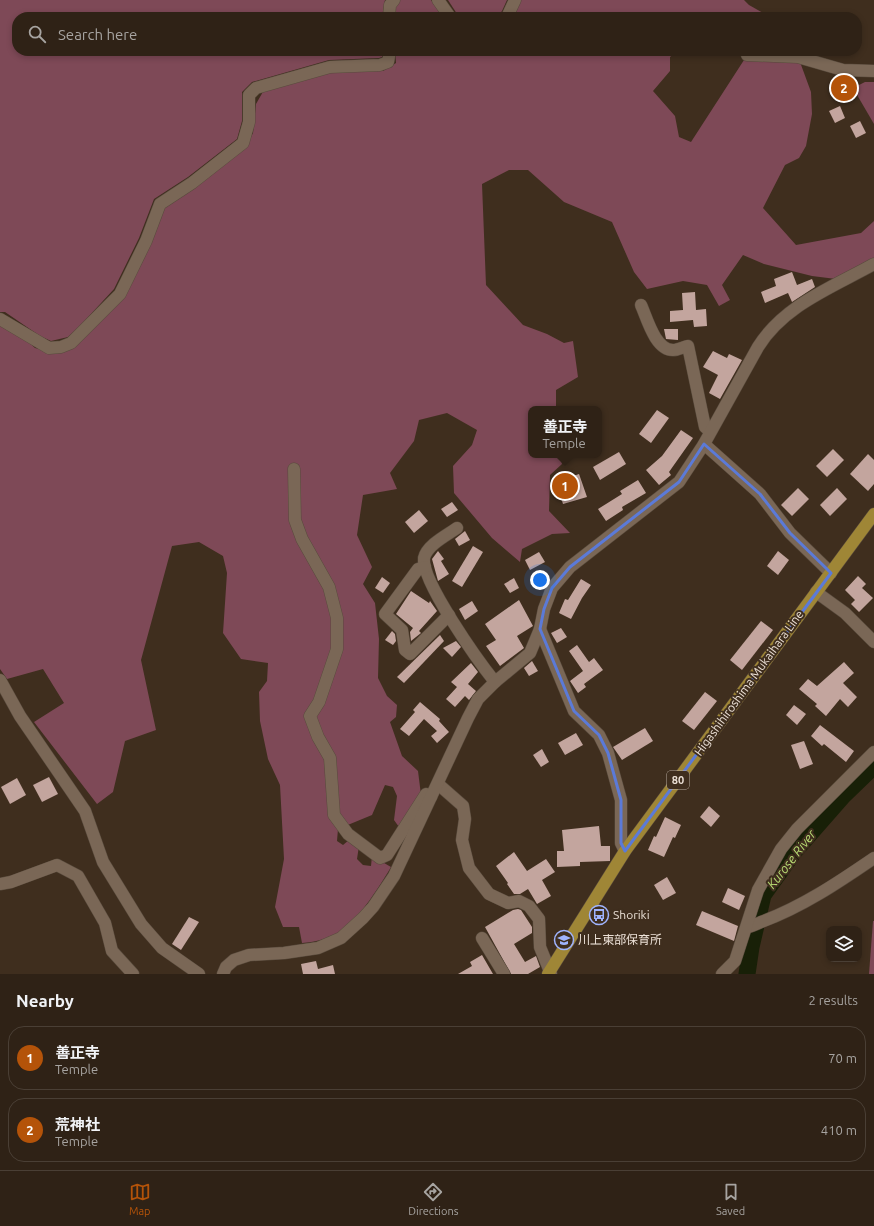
<!DOCTYPE html>
<html lang="en">
<head>
<meta charset="utf-8">
<style>
	body { margin:0; font-family:Ubuntu,"Noto Sans JP",sans-serif; background:#3b2f23; color:#f1f3f6 }
	.controls { position:absolute; right:12px; bottom:12px; display:grid; overflow:hidden; border-radius:8px; box-shadow:0 2px 6px #0003 }
	.controls button { width:36px; height:36px; display:grid; place-items:center; padding:0; border:0; border-bottom:1px solid #4a3f35; background:#2f2216; color:#f1f3f6; font:20px sans-serif }
	.you { position:absolute; left:540px; top:580px; width:14px; height:14px; margin:-10px; border:3px solid #fff; border-radius:50%; background:#1a73e8; box-shadow:0 0 0 6px #1a73e833 }
	.badge { display:grid; place-items:center; width:26px; height:26px; border-radius:50%; background:#b45309; color:#fff; font-size:13px; font-weight:700 }
	.pin { position:absolute; translate:-50% -50%; border:2px solid #fff; box-shadow:0 1px 4px #0006 }
	.popup { position:absolute; left:528px; top:406px; width:74px; height:52px; box-sizing:border-box; display:grid; place-content:center; border-radius:8px; background:#2f2216; filter:drop-shadow(0 1px 3px #0005); font-size:13px; white-space:nowrap; color:#a7a4a1 }
	.popup b { font-size:15px; color:#f1f3f6 }
	.popup::after { content:''; position:absolute; left:50%; top:100%; margin-left:-8px; border:8px solid transparent; border-top-color:#2f2216 }
	.list { margin:0; padding:0; list-style:none }
	h2 { display:flex; justify-content:space-between; align-items:center; height:52px; margin:0; padding:0 16px; font-size:17px }
	h2 small { font-size:13px; font-weight:400; color:#a7a4a1 }
	.list li { display:grid; grid-template-columns:26px 1fr auto; gap:12px; align-items:center; box-sizing:border-box; height:64px; margin:0 8px 8px; padding:0 8px; border:1px solid #4a3f35; border-radius:16px }
	.list b { display:block; font-size:15px; white-space:nowrap }
	.list p { margin:0; font-size:13px; white-space:nowrap; color:#a7a4a1 }
	.list em { font-size:13px; font-style:normal; color:#a7a4a1 }
	.icon { flex:none; width:22px; height:22px; fill:none; stroke:currentColor; stroke-width:2; stroke-linecap:round; stroke-linejoin:round }
	.map { position:relative; flex:none; width:874px; height:974px; overflow:hidden }
	.search { position:absolute; background:#2f2216; box-shadow:0 2px 6px #0003; left:12px; right:12px; top:12px; height:44px; display:flex; align-items:center; gap:10px; box-sizing:border-box; padding:0 14px; border-radius:16px; color:#a7a4a1; font-size:15px }
	.sheet { height:196px; background:#2f2216 }
	nav { display:flex; justify-content:space-around; align-items:center; box-sizing:border-box; height:56px; border-top:1px solid #4a3f35; background:#2f2216; font-size:11px; color:#a7a4a1 }
	nav a { display:grid; justify-items:center; gap:2px }
	nav .on { color:#b45309 }
	.map>svg:first-child { display:block }
	.green { fill:#7e4957 }
	.lines { fill:none; stroke-linecap:round; stroke-linejoin:round }
	.river { stroke:#182007; stroke-width:17 }
	.building { fill:#c3a59e }
	.minor-casing { stroke:#594b3d; stroke-width:13 }
	.major-casing { stroke:#594b3d; stroke-width:13 }
	.minor { stroke:#7a6756; stroke-width:12 }
	.major { stroke:#9f8636; stroke-width:12 }
	.marked { fill:none; stroke:#5b7ad8; stroke-width:3; stroke-linejoin:round }
	.labels { text-anchor:middle; stroke-width:4; stroke-linejoin:round; paint-order:stroke }
	.shield { fill:#3f2e1e; stroke:#b8aba0; stroke-width:1 }
	.shield-label { font-size:11px; font-weight:bold; fill:#ece1d7 }
	.street-label { font-size:12px; fill:#ece1d7; stroke:#3f2e1e }
	.poi-label { font-size:12px; fill:#ece1d7; stroke:#3f2e1e; text-anchor:start }
	.water-label { font-size:13px; font-style:italic; fill:#b8dc73; stroke:#3f2e1e }
</style>
</head>
<body>
<div class="map">
<svg width="874" height="974" viewBox="0 0 874 974">
	<rect width="100%" height="100%" fill="#3f2e1e"/>
	<!-- green -->
	<g class="green">
		<polygon points="0,0 385,0 382,17 17,17 17,51 383,51 382,57 379,58 329,60 252,82 242,92 242,121 237,139 188,177 154,199 139,238 114,289 79,327 68,337 51,341 40,336 5,312 0,312"/>
		<polygon points="400,0 431,0 444,17 391,17 393,4"/>
		<polygon points="448,0 507,0 502,11 497,17 459,17"/>
		<polygon points="519,0 744,0 749,5 770,17 514,17"/>
		<path d="M395 51H678L670 57V71L653 91 675 116 679 137 691 142 744 60 800 62 811 92 812 114 806 146 799 158 785 165 763 208 796 245 861 233 874 221V258L836 279 812 276 764 264 743 255 722 285 730 300 719 306 707 285 683 281 647 289 634 272 612 222 564 202 528 170H509L482 184 486 285 523 325 547 334 564 343 573 341 578 377 556 390V409H531V455H560L562 464 550 475 549 511 570 533 552 534 522 549 520 562 492 538 454 493 453 466 472 445 477 430 447 413 419 420 414 441 390 473 397 489 363 495 357 535 372 567 363 584 375 603 379 639 378 678 387 696 397 705 396 717 390 722 402 756 418 771 421 795 399 827 394 820 397 796 393 787 385 785 372 815 338 829 337 841 343 845 349 840 359 846 357 859 363 865 371 866 372 856 391 867C380 886 361 915 345 929 334 938 315 942 302 943L299 927H283L275 907 284 859 280 785 268 759 260 721 259 692 267 681 268 663 241 659 223 633 227 573 223 556 199 542 172 546 141 660 156 730 125 741 113 792 97 804 34 722 64 703 43 669 7 679 0 669V323L17 331 35 348 49 351 66 349 123 295 162 211 170 201 245 148 253 133 256 104 264 90 331 70 383 71 396 63Z"/>
		<polygon points="865,82 874,82 874,124 853,88"/>
		<polygon points="873,921 874,921 874,974 869,974"/>
	</g>
	<g class="lines">
		<!-- river -->
		<polyline class="river" points="747,974 751,947 763,895 793,853 843,796 874,766"/>
	</g>
	<!-- building -->
	<g class="building">
		<polygon points="840,106 845,118 835,123 829,111"/>
		<polygon points="860,121 866,133 856,138 850,126"/>
		<polygon points="792,272 797,285 812,279 815,287 792,302 788,293 765,303 761,292 776,286 774,279"/>
		<polygon points="695,292 696,310 706,309 707,326 694,327 693,320 670,322 670,311 683,310 682,293"/>
		<polygon points="664,329 678,329 678,340 666,339"/>
		<polygon points="713,351 727,358 729,354 742,360 720,399 709,393 718,375 703,367"/>
		<polygon points="657,410 669,418 651,443 639,434"/>
		<polygon points="681,430 693,438 669,472 671,475 659,485 646,470 662,456"/>
		<polygon points="833,449 844,460 827,477 816,466"/>
		<polygon points="619,452 626,464 600,480 593,467"/>
		<polygon points="868,454 874,460 874,484 868,491 850,474"/>
		<polygon points="579,474 587,497 563,504 556,482"/>
		<polygon points="638,480 646,493 622,507 623,510 606,521 598,509 622,494 620,491"/>
		<polygon points="798,488 809,499 792,516 781,505"/>
		<polygon points="837,488 847,499 830,516 820,505"/>
		<polygon points="452,502 458,510 447,517 441,509"/>
		<polygon points="419,510 428,521 414,533 405,522"/>
		<polygon points="465,531 470,540 459,546 455,539"/>
		<polygon points="473,546 483,552 462,587 452,581"/>
		<polygon points="438,551 444,559 441,561 449,574 438,581 432,559"/>
		<polygon points="778,551 789,560 778,575 767,566"/>
		<polygon points="539,552 545,562 530,570 525,560"/>
		<polygon points="858,576 866,584 862,588 873,598 859,612 851,604 855,600 845,590"/>
		<polygon points="382,577 390,583 383,593 375,588"/>
		<polygon points="514,578 519,588 510,593 504,584"/>
		<polygon points="581,579 591,585 582,598 571,619 559,613 565,599 568,600"/>
		<polygon points="411,591 429,603 430,601 437,611 419,631 421,633 411,641 410,632 413,628 396,614"/>
		<polygon points="519,600 533,626 517,636 524,648 500,666 486,646 496,640 485,624"/>
		<polygon points="472,601 478,611 465,620 459,609"/>
		<polygon points="761,621 773,630 742,670 730,660"/>
		<polygon points="561,628 567,637 557,643 551,633"/>
		<polygon points="392,631 395,634 396,641 393,645 385,640"/>
		<polygon points="440,635 444,641 404,683 397,677"/>
		<polygon points="456,641 461,647 452,657 443,648"/>
		<polygon points="577,645 589,662 594,658 603,670 584,684 586,687 578,693 570,681 583,671 569,651"/>
		<polygon points="532,661 538,671 529,676 524,668"/>
		<polygon points="844,662 854,673 843,683 857,697 848,707 840,699 826,716 815,706 817,704 799,689 808,679 817,686"/>
		<polygon points="471,663 478,672 468,684 476,691 469,700 465,696 455,707 446,699 457,687 451,682"/>
		<polygon points="705,692 717,701 694,730 682,721"/>
		<polygon points="420,702 440,719 439,721 449,732 437,743 431,736 437,731 424,719 409,736 400,729 415,712 413,710"/>
		<polygon points="794,705 806,714 797,725 786,715"/>
		<polygon points="820,725 854,751 846,762 824,744 822,746 811,736"/>
		<polygon points="645,728 653,741 622,760 613,747"/>
		<polygon points="576,733 583,745 565,755 558,743"/>
		<polygon points="804,741 813,764 800,769 791,745"/>
		<polygon points="542,749 549,762 541,767 533,755"/>
		<polygon points="49,777 58,794 42,802 33,785"/>
		<polygon points="17,778 26,795 10,804 1,787"/>
		<polygon points="709,806 720,816 711,827 700,817"/>
		<polygon points="665,817 681,825 675,838 673,837 664,857 648,850 654,836 656,837"/>
		<polygon points="599,826 601,846 610,846 610,861 580,862 580,866 557,867 557,851 564,851 562,830"/>
		<polygon points="514,852 527,871 546,859 555,872 542,880 551,896 537,904 528,889 520,894 514,894 507,884 508,883 496,866"/>
		<polygon points="667,877 676,893 663,900 654,885"/>
		<polygon points="728,888 745,896 739,910 722,902"/>
		<polygon points="518,909 521,910 532,927 532,933 514,944 525,962 536,956 540,967 528,974 511,974 485,927 513,910"/>
		<polygon points="702,911 738,926 734,941 696,925"/>
		<polygon points="189,917 199,922 181,950 172,944"/>
		<polygon points="482,955 493,974 495,974 458,974 472,966 470,962"/>
		<polygon points="316,961 318,969 333,965 335,974 303,974 301,964"/>
	</g>
	<g class="lines">
		<!-- minor casing -->
		<g class="minor-casing">
			<g id="minor">
				<polyline points="438,0 450,17"/>
				<polyline points="389,17 390,5 394,0"/>
				<polyline points="507,17 515,0"/>
				<polyline points="747,55 798,57 843,70 874,71"/>
				<path d="M641 305C647 318 655 350 673 350 678 350 683 347 688 346L705 427 710 431"/>
				<polyline points="0,319 49,348 61,347 71,343 120,294 146,241 160,204 192,183 243,143 249,122 249,95 256,88 330,67 380,65 388,62 390,51"/>
				<polyline points="704,444 760,494 790,533 831,573"/>
				<polyline points="294,469 295,520 302,539 329,587 337,618 337,649 319,702 310,716 318,737 330,758 334,815 348,834 380,858 387,855 426,794 431,797"/>
				<path d="M457 528C447 535 427 545 424 558 421 581 479 662 495 682"/>
				<polyline points="425,567 418,569 385,614 402,630 405,650 410,654 449,615"/>
				<polyline points="816,592 845,613 874,642"/>
				<polyline points="540,629 574,711 599,735 608,753 621,800 621,843 625,851"/>
				<polyline points="0,680 20,716 85,811 103,862 141,924 162,948 199,974"/>
				<polyline points="438,784 463,806 465,819 462,840 469,868 489,894 508,903 519,901 529,906 539,919 540,947 551,974"/>
				<polyline points="0,884 11,882 57,865 78,876 105,923 112,951 133,974"/>
				<path d="M747 927C752 927 756 924 761 922 802 907 839 882 874 858"/>
				<polyline points="482,938 504,974"/>
				<path d="M223 974 226 967 234 960 249 955 284 953 318 948 341 938 363 918 373 907 394 876 468 718 478 699 495 682 530 653 540 629 544 609 552 588 570 567 679 482 704 444 758 347C784 305 833 287 874 264"/>
				<polyline points="722,974 735,961 758,890 781,849 797,829 874,752"/>
			</g>
		</g>
		<!-- major casing -->
		<g class="major-casing">
			<polyline id="major" points="548,974 625,851 874,514"/>
		</g>
		<!-- minor -->
		<use href="#minor" class="minor"/>
		<!-- major -->
		<use href="#major" class="major"/>
	</g>
	<!-- marked area -->
	<path class="marked" d="M704 444 760 494 790 533 831 573 625 851 621 843V800L608 753 599 735 574 711 540 629 544 609 552 588 570 567 679 482Z"/>
	<!-- icons -->
	<defs>
		<g id="bus-ring" transform="scale(1)"><circle r="9.5" fill="#3f2e1e" stroke="#9fb3fd" stroke-width="1.5"/><path d="M-5-6H5V4H4V6H2V4H-2V6H-4V4H-5ZM-3.5-4V0h7V-4ZM-3.5 1.2v1.5H-2V1.2ZM2 1.2v1.5H3.5V1.2Z" fill="#9fb3fd"/></g>
		<g id="school-ring" transform="scale(1)"><circle r="9.5" fill="#3f2e1e" stroke="#9fb3fd" stroke-width="1.5"/><path d="M0-5L7-2L0 1L-7-2ZM-4 1L0 2.5L4 1V4Q0 6-4 4Z" fill="#9fb3fd"/></g>
	</defs>
	<g fill-rule="evenodd">
		<use href="#bus-ring" x="599" y="915"/>
		<use href="#school-ring" x="564" y="940"/>
	</g>
	<g class="labels">
		<!-- shield labels -->
		<rect class="shield" x="667" y="771" width="22" height="18" rx="3"/>
		<g class="shield-label">
			<text x="678" y="784">80</text>
		</g>
		<!-- street labels -->
		<g class="street-label">
			<text transform="translate(749 683) rotate(-54)" y="4">Higashihiroshima Mukaihara Line</text>
		</g>
		<!-- poi labels -->
		<g class="poi-label">
			<text x="613" y="919">Shoriki</text>
			<text x="578" y="944">川上東部保育所</text>
		</g>
		<!-- water labels -->
		<g class="water-label">
			<text transform="translate(791 859) rotate(-52)" y="5">Kurose River</text>
		</g>
	</g>
</svg>
<div class="controls">
<button><svg class="icon" aria-label="layers" viewBox="0 0 24 24"><path d="M12 4l9 5-9 5-9-5zM3 14l9 5 9-5"/></svg></button>
</div>
<div class="you"></div>
<div class="pin badge" style="left:565px;top:486px">1</div>
<div class="popup"><b>善正寺</b>Temple</div>
<div class="pin badge" style="left:844px;top:88px">2</div>
<div class="search"><svg class="icon" aria-label="search" viewBox="0 0 24 24"><circle cx="10" cy="10" r="6"/><path d="M15 15l6 6"/></svg>Search here</div>
</div>
<section class="sheet">
<h2>Nearby<small>2 results</small></h2>
<ul class="list">
<li><span class="badge">1</span><div><b>善正寺</b><p>Temple</p></div><em>70 m</em></li>
<li><span class="badge">2</span><div><b>荒神社</b><p>Temple</p></div><em>410 m</em></li>
</ul>
</section>
<nav>
<a class="on"><svg class="icon" aria-label="map" viewBox="0 0 24 24"><path d="M3 6l6-2 6 2 6-2v14l-6 2-6-2-6 2zM9 4v14M15 6v14"/></svg>Map</a>
<a><svg class="icon" aria-label="directions" viewBox="0 0 24 24"><path d="M12 3l9 9-9 9-9-9zM9 14v-3h6M13 9l2 2-2 2"/></svg>Directions</a>
<a><svg class="icon" aria-label="saved" viewBox="0 0 24 24"><path d="M7 4h10v16l-5-4-5 4z"/></svg>Saved</a>
</nav>
</body>
</html>
